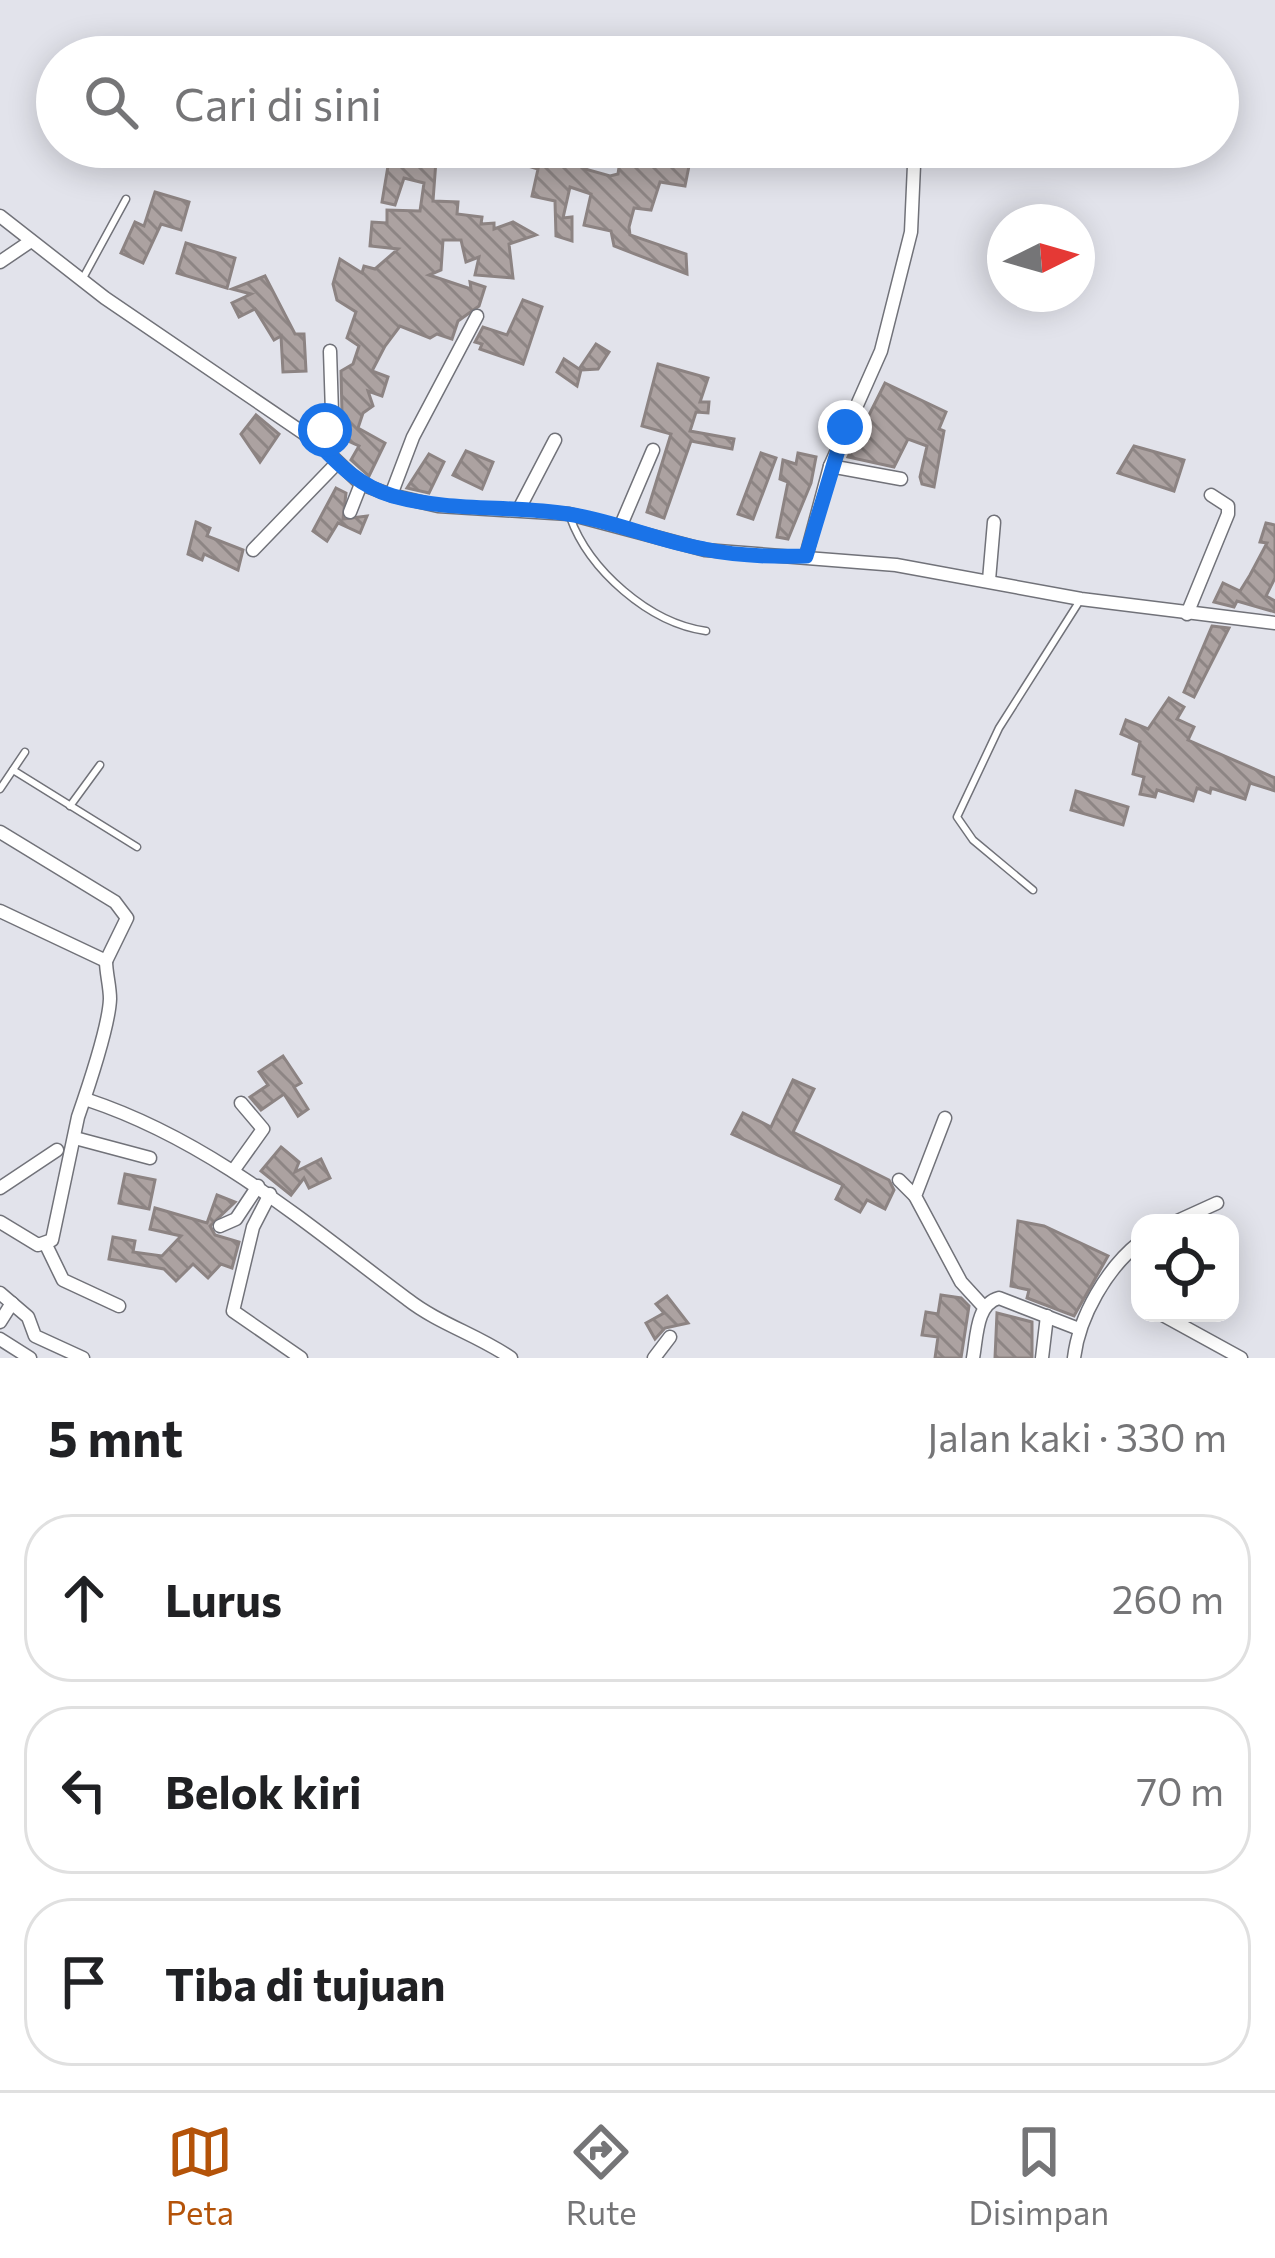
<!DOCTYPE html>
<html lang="id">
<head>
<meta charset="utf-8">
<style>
	body { margin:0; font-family:Commissioner,sans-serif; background:#f2f2f2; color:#202124 }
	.controls { position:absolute; right:36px; bottom:36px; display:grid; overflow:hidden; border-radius:24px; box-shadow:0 6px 30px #0003 }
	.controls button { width:108px; height:108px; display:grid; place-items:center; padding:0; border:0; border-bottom:3px solid #e0e0e0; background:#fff; color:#202124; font:60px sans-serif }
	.compass { position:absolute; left:987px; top:204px; width:108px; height:108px; border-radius:50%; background:#fff; box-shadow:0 6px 30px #0003; rotate:85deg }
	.stop { position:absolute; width:36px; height:36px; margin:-27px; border:9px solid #1a73e8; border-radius:50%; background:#fff }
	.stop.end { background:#1a73e8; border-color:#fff; box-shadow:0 3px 12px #0008 }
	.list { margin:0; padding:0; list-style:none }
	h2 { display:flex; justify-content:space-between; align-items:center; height:156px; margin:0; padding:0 48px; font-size:51px }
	h2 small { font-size:39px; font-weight:400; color:#757577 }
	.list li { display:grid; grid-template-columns:78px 1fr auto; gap:36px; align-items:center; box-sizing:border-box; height:168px; margin:0 24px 24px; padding:0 24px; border:3px solid #e0e0e0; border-radius:48px }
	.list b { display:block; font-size:45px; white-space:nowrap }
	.list em { font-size:39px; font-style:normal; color:#757577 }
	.icon { flex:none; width:66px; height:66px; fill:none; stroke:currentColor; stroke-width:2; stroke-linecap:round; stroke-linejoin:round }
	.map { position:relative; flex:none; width:1275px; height:1358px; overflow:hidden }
	.search { position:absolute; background:#fff; box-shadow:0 6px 30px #0003; left:36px; right:36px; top:36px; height:132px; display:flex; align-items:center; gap:30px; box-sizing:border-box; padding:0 42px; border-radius:66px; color:#757577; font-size:45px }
	.sheet { height:732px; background:#fff }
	nav { display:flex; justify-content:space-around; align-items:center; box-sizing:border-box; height:168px; border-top:3px solid #e0e0e0; background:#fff; font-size:33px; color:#757577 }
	nav a { display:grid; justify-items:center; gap:6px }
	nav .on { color:#b45309 }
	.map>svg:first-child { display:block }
	.building { fill:url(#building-back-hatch); stroke:#8c8382; stroke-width:3 }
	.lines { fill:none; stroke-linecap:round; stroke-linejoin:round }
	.service-casing { stroke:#717279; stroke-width:9 }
	.minor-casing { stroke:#717279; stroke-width:15 }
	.service { stroke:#fff; stroke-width:6 }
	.minor { stroke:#fff; stroke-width:12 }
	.route { stroke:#1a73e8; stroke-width:15 }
</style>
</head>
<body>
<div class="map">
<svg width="1275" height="1358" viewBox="0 0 1275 1358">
	<defs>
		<pattern id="building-back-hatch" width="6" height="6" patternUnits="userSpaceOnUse" patternTransform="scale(3)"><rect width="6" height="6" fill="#aca2a1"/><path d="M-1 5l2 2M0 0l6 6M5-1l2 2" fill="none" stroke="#8d8584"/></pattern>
	</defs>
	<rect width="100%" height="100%" fill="#e2e3eb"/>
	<!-- building -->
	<g class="building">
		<polygon points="421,147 437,147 433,201 458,202 457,214 482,217 481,224 494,223 494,229 513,222 536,235 509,244 513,278 475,275 479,257 466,262 461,240 443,240 441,270 429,275 471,289 470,282 485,287 479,306 458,321 452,339 437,334 430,338 400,326 385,346 372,371 388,377 382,396 368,391 373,406 363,413 358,428 385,443 369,476 351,460 359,446 339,437 335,445 331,441 342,414 341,371 353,364 359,346 347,338 356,312 337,300 333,284 340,259 362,273 364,266 375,269 398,249 370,246 372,222 387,223 387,210 420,211 424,183 404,178 395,205 382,202 390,154 422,156"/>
		<polygon points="622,147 668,147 663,162 689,166 685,186 660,182 651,210 634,208 629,227 630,235 686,254 687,274 614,246 611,231 584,225 591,194 570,187 563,218 572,217 572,241 556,236 555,201 532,196 538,169 531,167 533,157 572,165 576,150 589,152 585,169 610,176 618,174"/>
		<polygon points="155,192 189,202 181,230 161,224 143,263 121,253 135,222 144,226"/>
		<polygon points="186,243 235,258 227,288 177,273"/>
		<polygon points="265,276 295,334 304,334 306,371 283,372 281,336 274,340 255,309 239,317 232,303 251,294 232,289"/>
		<polygon points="523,300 542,307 523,364 480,349 482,344 475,342 483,327 507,335"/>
		<polygon points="596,344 609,352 598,369 581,370 577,386 557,372 564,359 579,369"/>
		<polygon points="658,364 708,378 700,402 709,402 708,413 696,412 690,431 734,439 732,449 691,441 664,518 647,512 671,434 642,426"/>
		<polygon points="885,383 946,412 939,429 944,431 934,487 922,484 920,477 927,446 908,439 894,467 848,457"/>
		<polygon points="256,415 279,434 260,462 241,434"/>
		<polygon points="1134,446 1184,460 1174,491 1118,473"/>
		<polygon points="466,451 493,462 482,489 453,475"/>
		<polygon points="761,453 776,458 753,519 738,514"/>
		<polygon points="798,453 816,457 811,483 788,539 777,537 788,482 780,479 783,460 796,464"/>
		<polygon points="429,454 444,462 429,493 407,488"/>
		<polygon points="336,488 346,493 343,519 367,516 360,533 338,523 327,541 313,531"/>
		<polygon points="196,522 210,528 207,536 243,550 238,570 204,554 202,560 188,554"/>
		<polygon points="1266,523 1275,525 1275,578 1266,596 1275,601 1275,612 1237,601 1234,607 1214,602 1223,583 1240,591 1250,575 1267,543 1260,542"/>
		<polygon points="1212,626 1229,628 1194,697 1184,692"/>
		<polygon points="1169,698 1184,707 1177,719 1194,727 1188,740 1275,778 1275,791 1250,783 1245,799 1211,788 1210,793 1197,788 1193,801 1157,790 1155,797 1140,794 1144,777 1133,774 1140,742 1121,734 1126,720 1148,729"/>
		<polygon points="1076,791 1128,807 1123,825 1071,810"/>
		<polygon points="283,1056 301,1083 294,1087 308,1109 298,1116 284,1094 261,1110 250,1097 268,1085 259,1072"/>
		<polygon points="793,1080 814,1089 793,1132 889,1180 894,1190 885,1209 867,1200 860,1212 836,1199 843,1185 732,1134 743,1113 771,1127"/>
		<polygon points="281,1147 299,1162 295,1172 321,1159 330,1178 309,1188 304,1178 291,1195 261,1171"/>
		<polygon points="125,1174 155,1180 149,1209 119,1203"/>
		<polygon points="217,1195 235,1202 210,1226 215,1235 239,1242 232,1268 221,1264 208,1278 193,1264 176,1281 164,1269 109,1259 113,1237 135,1241 133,1252 162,1256 181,1236 150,1229 155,1208 207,1223"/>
		<polygon points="1018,1221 1044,1226 1108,1256 1074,1316 1027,1298 1029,1290 1011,1286"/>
		<polygon points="941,1295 961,1298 969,1306 961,1358 935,1358 938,1337 922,1335 926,1312 938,1314"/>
		<polygon points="667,1296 688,1323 665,1328 655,1339 646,1323 664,1313 656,1304"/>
		<polygon points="997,1313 1032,1322 1032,1358 995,1358"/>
	</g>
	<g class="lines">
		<!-- service casing -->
		<g class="service-casing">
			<g id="service">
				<polyline points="83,278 126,199"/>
				<path d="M570 517C589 570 649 623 706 631"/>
				<polyline points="13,770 137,847"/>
				<polyline points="0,789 25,752"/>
				<polyline points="70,806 100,765"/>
				<polyline points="1033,890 973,840 957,817 999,728 1079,602"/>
			</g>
		</g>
		<!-- minor casing -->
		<g class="minor-casing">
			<g id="minor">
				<polyline points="0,216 105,298 318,443 361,484 391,495 438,506 569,514 705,550 896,565 1081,599 1275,623"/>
				<polyline points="0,262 31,241"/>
				<polyline points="318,443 332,413 330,351"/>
				<polyline points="830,466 901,479"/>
				<polyline points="391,495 413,437 477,316"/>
				<polyline points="519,509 555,440"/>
				<polyline points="350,512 361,484"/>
				<polyline points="621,525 653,450"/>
				<polyline points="253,550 337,463"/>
				<polyline points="806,556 830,466 881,351 911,232 914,165"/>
				<polyline points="989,580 994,522"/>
				<polyline points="1187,614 1228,514 1228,506 1211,495"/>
				<polyline points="0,832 115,902 127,918 106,961 0,911"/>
				<path d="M88 1100C211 1141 305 1223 407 1299 439 1324 478 1335 511 1358"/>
				<polyline points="945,1118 915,1196 961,1282 983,1306"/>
				<polyline points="75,1138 150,1158"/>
				<polyline points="233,1171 263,1129 241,1103"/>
				<polyline points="899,1180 915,1196"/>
				<polyline points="0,1188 57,1150"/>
				<polyline points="270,1194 253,1227 233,1311 301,1358"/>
				<path d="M0 1222 38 1245 52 1240 78 1117C87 1091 109 1025 110 999 110 986 106 973 106 961"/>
				<polyline points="1173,1223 1217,1203"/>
				<polyline points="220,1226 236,1219 258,1186"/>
				<polyline points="47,1247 63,1280 119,1306"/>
				<polyline points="0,1293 28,1317 35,1336 83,1358"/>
				<polyline points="1159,1313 1241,1358"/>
				<polyline points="0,1322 12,1303"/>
				<polyline points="0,1339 30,1358"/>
				<polyline points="654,1358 670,1337"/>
				<path d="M973 1358C977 1337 976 1304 999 1298L1079 1329"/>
				<polyline points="1042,1358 1047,1316"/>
				<path d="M1074 1358C1079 1316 1107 1268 1140 1242"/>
			</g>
		</g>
		<!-- service -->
		<use href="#service" class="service"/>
		<!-- minor -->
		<use href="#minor" class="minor"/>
	</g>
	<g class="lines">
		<!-- route -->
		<path class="route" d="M325 430 318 443C340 466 361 487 393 496 450 512 510 505 568 514 615 521 658 541 704 549 737 556 772 557 806 556L845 427"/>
	</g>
</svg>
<div class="controls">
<button><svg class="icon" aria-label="locate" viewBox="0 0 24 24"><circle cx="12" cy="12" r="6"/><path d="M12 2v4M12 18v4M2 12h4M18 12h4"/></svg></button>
</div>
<svg class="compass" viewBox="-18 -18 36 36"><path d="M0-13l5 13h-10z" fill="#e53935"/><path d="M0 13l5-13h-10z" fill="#757577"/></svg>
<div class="stop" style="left:325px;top:430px"></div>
<div class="stop end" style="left:845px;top:427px"></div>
<div class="search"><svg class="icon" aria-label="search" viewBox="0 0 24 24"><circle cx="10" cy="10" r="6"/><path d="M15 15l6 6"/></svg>Cari di sini</div>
</div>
<section class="sheet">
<h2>5 mnt<small>Jalan kaki · 330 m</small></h2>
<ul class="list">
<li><svg class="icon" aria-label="ahead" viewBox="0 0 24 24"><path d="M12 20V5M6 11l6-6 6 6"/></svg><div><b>Lurus</b></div><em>260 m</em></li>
<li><svg class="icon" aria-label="left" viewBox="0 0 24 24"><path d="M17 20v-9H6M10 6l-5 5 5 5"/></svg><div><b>Belok kiri</b></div><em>70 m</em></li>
<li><svg class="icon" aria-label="arrive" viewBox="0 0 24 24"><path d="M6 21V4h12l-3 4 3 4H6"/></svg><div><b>Tiba di tujuan</b></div></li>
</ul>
</section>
<nav>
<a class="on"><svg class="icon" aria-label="map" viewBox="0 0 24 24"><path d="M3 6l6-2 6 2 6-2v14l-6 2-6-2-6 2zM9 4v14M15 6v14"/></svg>Peta</a>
<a><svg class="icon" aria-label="directions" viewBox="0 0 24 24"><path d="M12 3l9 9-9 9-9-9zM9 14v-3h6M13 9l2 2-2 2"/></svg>Rute</a>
<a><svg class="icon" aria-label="saved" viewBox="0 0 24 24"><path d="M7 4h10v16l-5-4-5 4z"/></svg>Disimpan</a>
</nav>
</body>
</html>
